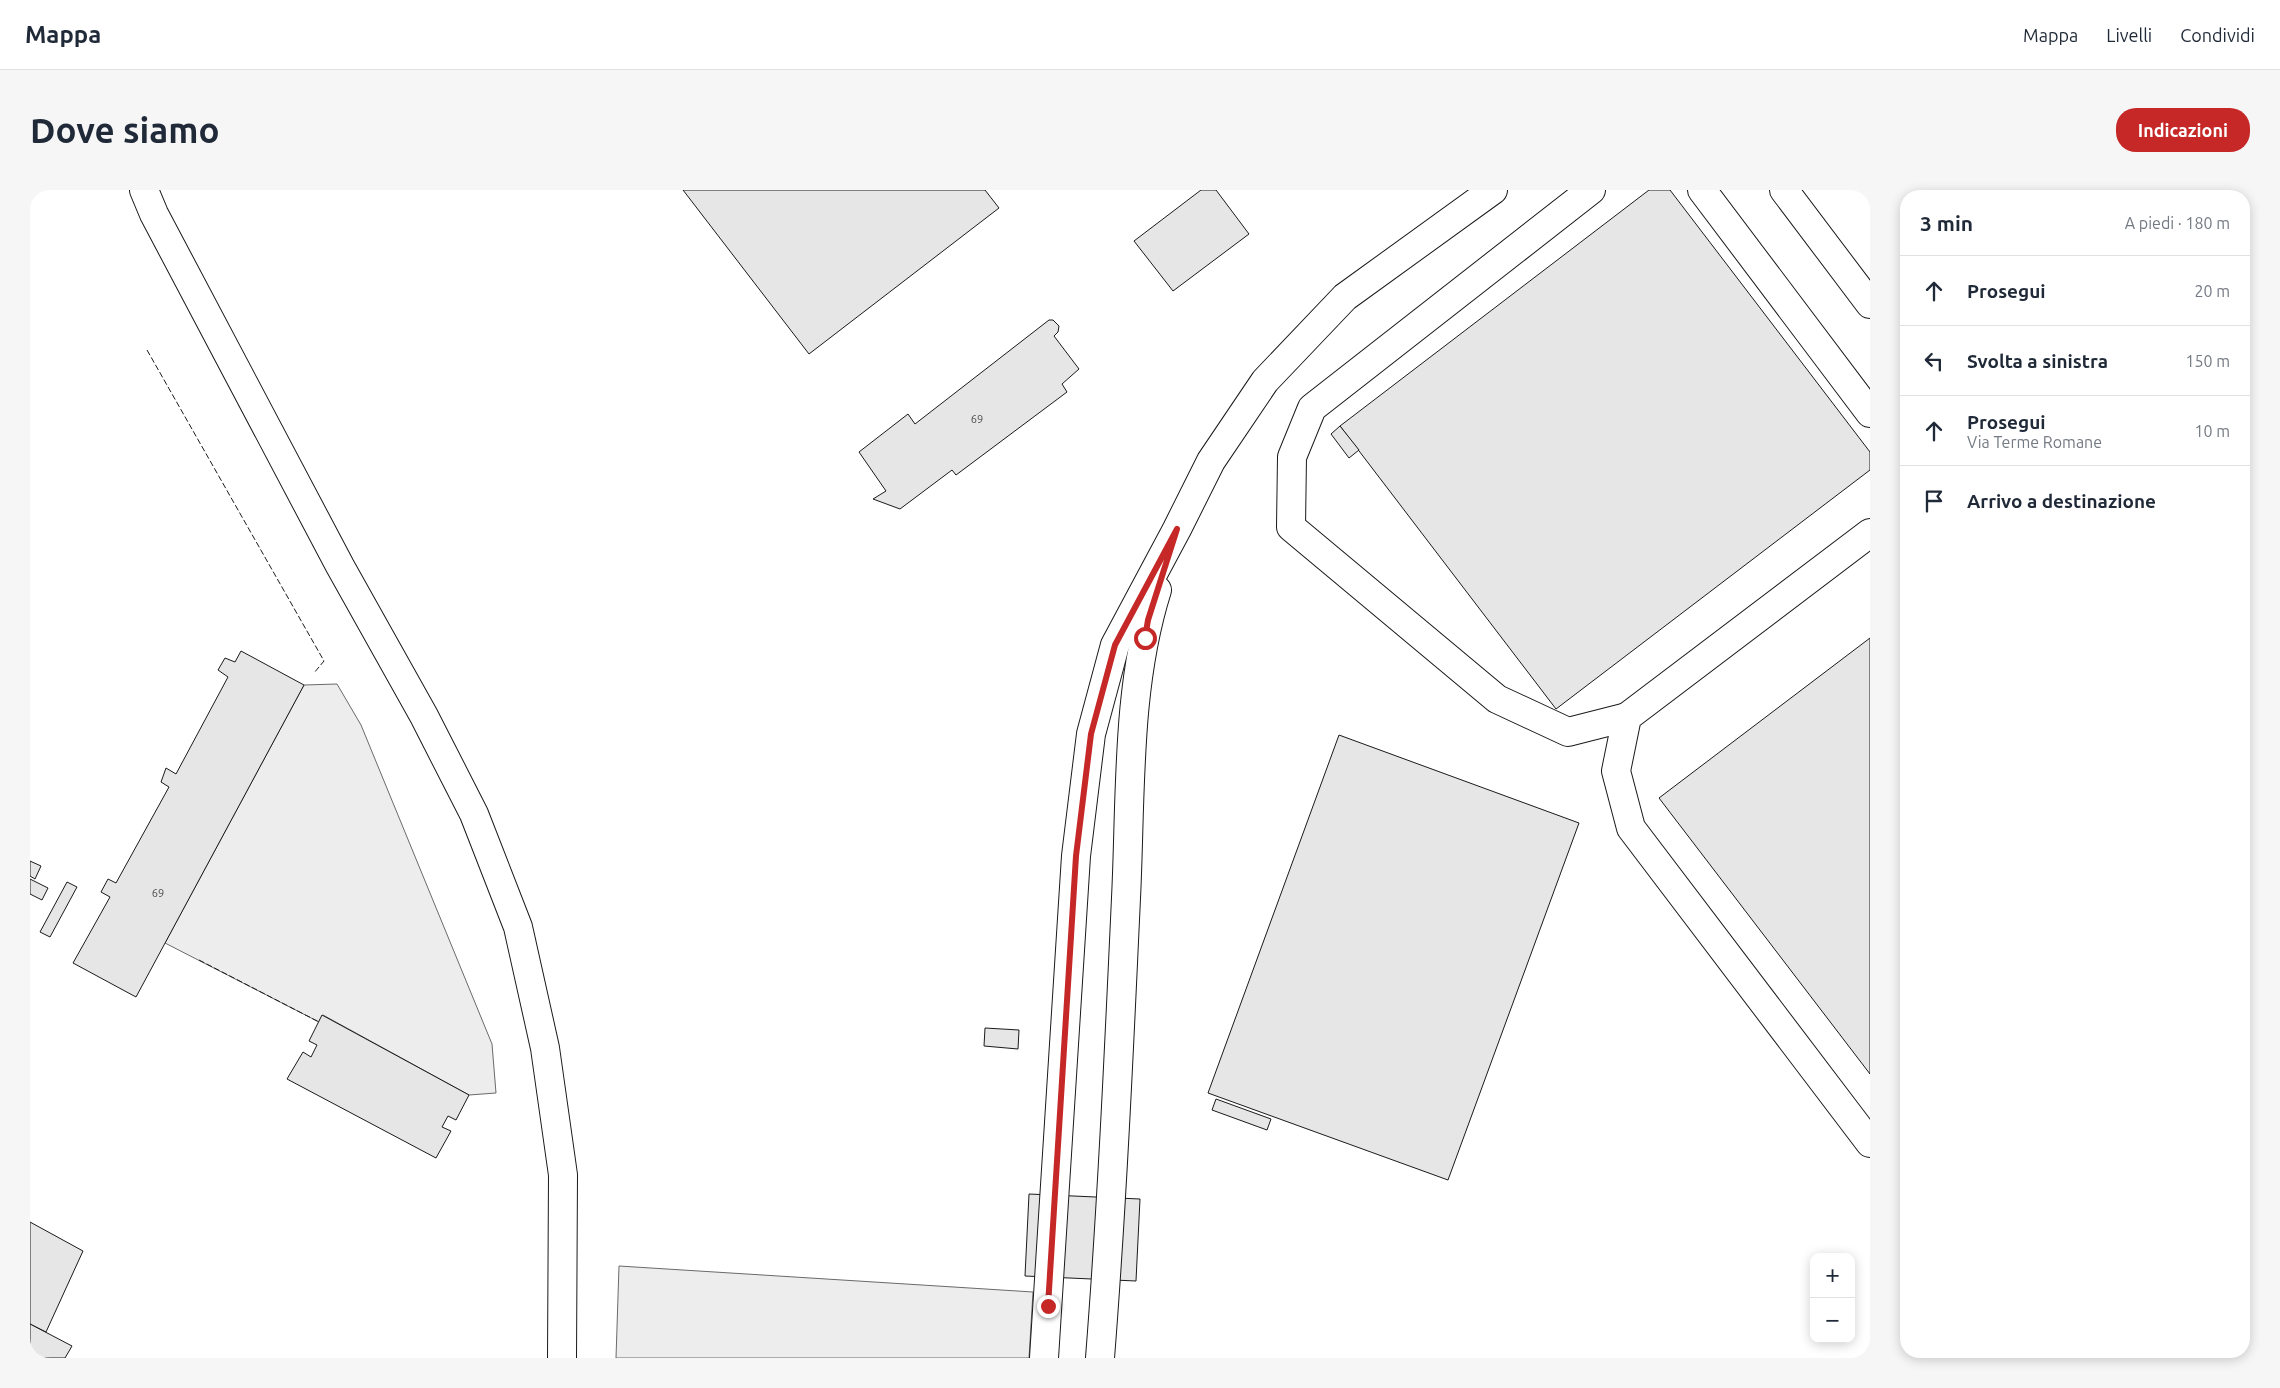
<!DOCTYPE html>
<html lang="it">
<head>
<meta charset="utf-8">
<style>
	body { margin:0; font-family:Ubuntu,sans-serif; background:#f6f6f7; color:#1f2937 }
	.controls { position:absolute; right:15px; bottom:15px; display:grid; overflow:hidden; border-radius:10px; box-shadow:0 2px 12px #0003 }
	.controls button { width:45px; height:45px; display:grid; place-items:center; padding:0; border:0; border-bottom:1px solid #e0e1e3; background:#fff; color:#1f2937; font:25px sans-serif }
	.stop { position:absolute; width:15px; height:15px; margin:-11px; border:4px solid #c62828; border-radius:50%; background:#fff }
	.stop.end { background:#c62828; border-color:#fff; box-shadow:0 1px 5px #0008 }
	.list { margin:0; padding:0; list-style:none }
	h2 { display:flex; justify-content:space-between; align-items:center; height:65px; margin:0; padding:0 20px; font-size:21px }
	h2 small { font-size:16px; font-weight:400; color:#747a83 }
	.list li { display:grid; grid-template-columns:32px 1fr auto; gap:15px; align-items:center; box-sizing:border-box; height:70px; padding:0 20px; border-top:1px solid #e0e1e3 }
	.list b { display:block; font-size:19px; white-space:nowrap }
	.list p { margin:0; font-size:16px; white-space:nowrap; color:#747a83 }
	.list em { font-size:16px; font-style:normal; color:#747a83 }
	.icon { flex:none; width:28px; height:28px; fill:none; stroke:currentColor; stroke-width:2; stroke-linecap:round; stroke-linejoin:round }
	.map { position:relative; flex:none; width:1840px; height:1168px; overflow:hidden; border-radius:20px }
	header { display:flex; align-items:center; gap:30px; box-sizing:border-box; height:70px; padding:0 25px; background:#fff; border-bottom:1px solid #e0e1e3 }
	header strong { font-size:24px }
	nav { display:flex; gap:28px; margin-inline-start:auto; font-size:18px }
	.intro { display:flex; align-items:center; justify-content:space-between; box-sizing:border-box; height:120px; padding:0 30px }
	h1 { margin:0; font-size:35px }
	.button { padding:12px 22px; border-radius:20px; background:#c62828; color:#fff; font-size:18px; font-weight:700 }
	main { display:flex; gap:30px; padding:0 30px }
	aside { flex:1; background:#fff; border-radius:20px; box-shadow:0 2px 12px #0003 }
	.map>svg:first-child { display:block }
	.parking { fill:#ededed; stroke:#6a6a6a }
	.building { fill:#e6e6e6; stroke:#1a1a1a }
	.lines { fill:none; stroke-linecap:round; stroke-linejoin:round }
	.minor-casing { stroke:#1a1a1a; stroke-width:30 }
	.minor { stroke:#fff; stroke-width:28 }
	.fence { stroke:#1a1a1a; stroke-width:1; stroke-dasharray:6 2.5; stroke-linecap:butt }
	.route { stroke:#c62828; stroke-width:6 }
	.labels { text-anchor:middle; stroke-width:4; stroke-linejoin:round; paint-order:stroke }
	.number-label { font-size:11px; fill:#4d4d4d }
</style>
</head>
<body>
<header>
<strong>Mappa</strong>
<nav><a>Mappa</a><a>Livelli</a><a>Condividi</a></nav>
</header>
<div class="intro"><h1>Dove siamo</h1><a class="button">Indicazioni</a></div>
<main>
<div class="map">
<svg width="1840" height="1168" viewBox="0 0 1840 1168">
	<rect width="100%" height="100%" fill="#fff"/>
	<!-- parking -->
	<g class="parking">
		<polygon points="307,494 331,535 462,854 466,903 439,905 293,825 289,832 135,753 274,495"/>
		<polygon points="589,1076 1003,1102 999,1168 586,1168"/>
	</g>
	<!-- building -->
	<g class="building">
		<polygon points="653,0 955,0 969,18 779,164"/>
		<polygon points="1171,0 1186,0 1219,44 1143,101 1104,51"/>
		<polygon points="1619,0 1640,0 1840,262 1840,280 1526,519 1310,236"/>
		<polygon points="1019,130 1023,130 1029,136 1028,142 1024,146 1049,179 1032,194 1037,202 926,285 922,280 870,319 843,309 856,301 829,262 878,224 885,234"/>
		<polygon points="1310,236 1329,260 1319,268 1301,244"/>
		<polygon points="1840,448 1840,884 1629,608"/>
		<polygon points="211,461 274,495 106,807 43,773 80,707 71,702 78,689 86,693 139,597 131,592 136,578 146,584 198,487 188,480 195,468 205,472"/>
		<polygon points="1309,545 1549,633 1418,990 1178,903"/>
		<polygon points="0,671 11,676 5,689 0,686"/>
		<polygon points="0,689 18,698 12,710 0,704"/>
		<polygon points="37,692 47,697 20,747 10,742"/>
		<polygon points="292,825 439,905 426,930 418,926 412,937 421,941 406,968 257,889 273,862 281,867 287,855 279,851"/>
		<polygon points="955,838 989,840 988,859 954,856"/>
		<polygon points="1186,909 1241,929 1237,940 1182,920"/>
		<polygon points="999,1004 1110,1009 1106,1091 995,1086"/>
		<polygon points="0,1032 53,1061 16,1142 0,1134"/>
		<polygon points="0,1134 42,1156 35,1168 0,1168"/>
	</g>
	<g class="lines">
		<!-- minor casing -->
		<g class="minor-casing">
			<g id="minor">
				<polyline points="114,0 124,24 310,376 394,526 444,624 488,737 515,858 533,985 532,1168"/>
				<polyline points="1561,0 1282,218 1262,267 1261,337 1467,509 1538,542 1597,527"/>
				<polyline points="1672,0 1840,223"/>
				<polyline points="1754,0 1840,114"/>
				<polyline points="1840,343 1597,527 1586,581 1601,638 1840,953"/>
				<polyline points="1014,1168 1046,666 1061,544 1085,455 1147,339 1181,271 1235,191 1315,107 1463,0"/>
				<path d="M1070 1168C1082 1015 1089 861 1096 708 1101 606 1096 498 1127 400"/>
			</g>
		</g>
		<!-- minor -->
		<use href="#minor" class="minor"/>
		<!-- fence -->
		<g class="fence">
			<polyline points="117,160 294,471 284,483"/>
			<polyline points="169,770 289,832"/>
		</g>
	</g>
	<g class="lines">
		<!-- route -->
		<polyline class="route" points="1018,1116 1046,666 1061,544 1085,455 1147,339 1118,430 1115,448"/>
	</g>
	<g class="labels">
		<!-- number labels -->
		<g class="number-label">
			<text x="947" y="233">69</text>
			<text x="128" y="707">69</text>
		</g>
	</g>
</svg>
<div class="controls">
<button>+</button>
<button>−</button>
</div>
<div class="stop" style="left:1115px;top:448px"></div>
<div class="stop end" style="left:1018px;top:1116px"></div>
</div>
<aside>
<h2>3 min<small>A piedi · 180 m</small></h2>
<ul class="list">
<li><svg class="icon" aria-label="ahead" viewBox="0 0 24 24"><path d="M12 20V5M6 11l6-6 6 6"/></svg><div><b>Prosegui</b></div><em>20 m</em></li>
<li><svg class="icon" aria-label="left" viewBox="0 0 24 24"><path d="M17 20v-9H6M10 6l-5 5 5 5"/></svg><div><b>Svolta a sinistra</b></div><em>150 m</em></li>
<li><svg class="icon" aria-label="ahead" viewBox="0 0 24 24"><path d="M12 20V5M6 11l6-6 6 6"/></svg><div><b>Prosegui</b><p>Via Terme Romane</p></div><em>10 m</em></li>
<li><svg class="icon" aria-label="arrive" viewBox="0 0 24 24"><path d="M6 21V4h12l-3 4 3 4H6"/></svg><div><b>Arrivo a destinazione</b></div></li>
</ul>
</aside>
</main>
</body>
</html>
